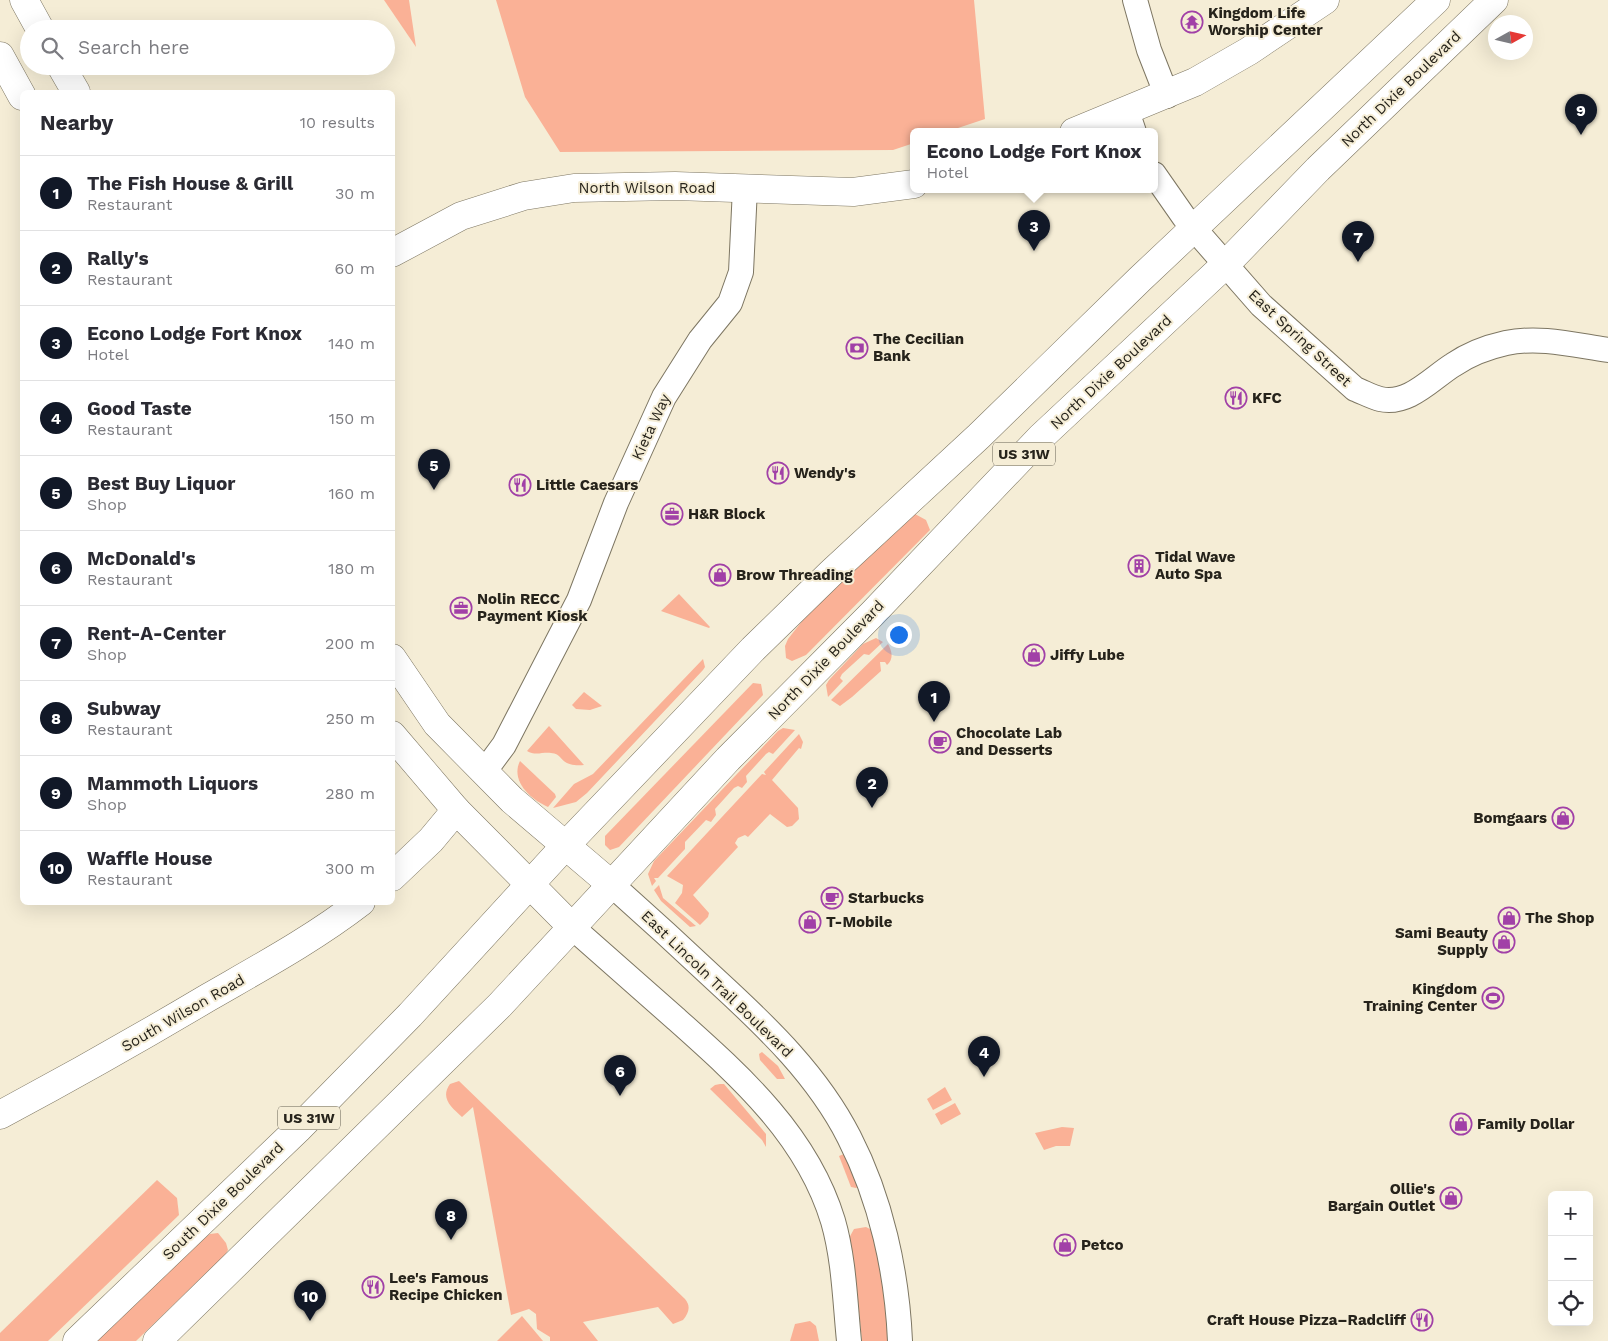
<!DOCTYPE html>
<html lang="en">
<head>
<meta charset="utf-8">
<style>
	body { margin:0; font-family:"Work Sans",sans-serif; background:#f2f2f3; color:#2b2b33 }
	.controls { position:absolute; right:15px; bottom:15px; display:grid; overflow:hidden; border-radius:8px; box-shadow:0 5px 20px #0002 }
	.controls button { width:45px; height:45px; display:grid; place-items:center; padding:0; border:0; border-bottom:1px solid #e1e1e2; background:#fff; color:#2b2b33; font:25px sans-serif }
	.compass { position:absolute; left:1488px; top:15px; width:45px; height:45px; border-radius:50%; background:#fff; box-shadow:0 5px 20px #0002; rotate:82deg }
	.you { position:absolute; left:898px; top:634px; width:18px; height:18px; margin:-12px; border:4px solid #fff; border-radius:50%; background:#1a73e8; box-shadow:0 0 0 8px #1a73e833 }
	.badge { display:grid; place-items:center; width:32px; height:32px; border-radius:50%; background:#111827; color:#fff; font-size:16px; font-weight:700 }
	.pin { position:absolute; translate:-50% -41px; filter:drop-shadow(0 1px 2px #0008) }
	.pin::after { content:''; position:absolute; top:26px; width:18px; height:15px; background:inherit; clip-path:polygon(0 0,100% 0,50% 100%) }
	.popup { position:absolute; left:910px; top:128px; width:248px; height:65px; box-sizing:border-box; display:grid; place-content:center; border-radius:8px; background:#fff; filter:drop-shadow(0 1px 4px #0005); font-size:16px; white-space:nowrap; color:#7c7c81 }
	.popup b { font-size:19px; color:#2b2b33 }
	.popup::after { content:''; position:absolute; left:50%; top:100%; margin-left:-10px; border:10px solid transparent; border-top-color:#fff }
	.list { margin:0; padding:0; list-style:none }
	h2 { display:flex; justify-content:space-between; align-items:center; height:65px; margin:0; padding:0 20px; font-size:21px }
	h2 small { font-size:16px; font-weight:400; color:#7c7c81 }
	.list li { display:grid; grid-template-columns:32px 1fr auto; gap:15px; align-items:center; box-sizing:border-box; height:75px; padding:0 20px; border-top:1px solid #e1e1e2 }
	.list b { display:block; font-size:19px; white-space:nowrap }
	.list p { margin:0; font-size:16px; white-space:nowrap; color:#7c7c81 }
	.list em { font-size:16px; font-style:normal; color:#7c7c81 }
	.icon { flex:none; width:28px; height:28px; fill:none; stroke:currentColor; stroke-width:2; stroke-linecap:round; stroke-linejoin:round }
	.map { position:relative; flex:none; width:1608px; height:1341px; overflow:hidden }
	.search { position:absolute; background:#fff; box-shadow:0 5px 20px #0002; left:20px; top:20px; width:375px; height:55px; display:flex; align-items:center; gap:12px; box-sizing:border-box; padding:0 18px; border-radius:28px; color:#7c7c81; font-size:19px }
	.panel { position:absolute; background:#fff; box-shadow:0 5px 20px #0002; left:20px; top:90px; width:375px; height:815px; border-radius:8px }
	.map>svg:first-child { display:block }
	.green { fill:#fab196 }
	.lines { fill:none; stroke-linecap:round; stroke-linejoin:round }
	.minor-casing { stroke:#7d7662; stroke-width:26 }
	.major-casing { stroke:#7d7662; stroke-width:29 }
	.highway-casing { stroke:#7d7662; stroke-width:29 }
	.minor { stroke:#fff; stroke-width:24 }
	.major { stroke:#fff; stroke-width:28 }
	.highway { stroke:#fff; stroke-width:28 }
	.labels { text-anchor:middle; stroke-width:4; stroke-linejoin:round; paint-order:stroke }
	.shield { fill:#f5edd6; stroke:#646053; stroke-width:1 }
	.shield-label { font-size:14px; font-weight:bold; fill:#26231b }
	.poi-label { font-size:15px; font-weight:bold; fill:#26231b; stroke:#f5edd6; text-anchor:start }
	.street-label { font-size:15px; fill:#26231b; stroke:#f5edd6 }
</style>
</head>
<body>
<div class="map">
<svg width="1608" height="1341" viewBox="0 0 1608 1341">
	<rect width="100%" height="100%" fill="#f5edd6"/>
	<!-- green -->
	<g class="green">
		<polygon points="384,0 409,0 416,47"/>
		<polygon points="496,0 974,0 985,119 946,132 914,132 914,143 893,150 560,152 525,97"/>
		<polygon points="915,514 926,520 930,530 806,655 792,661 786,658 785,646 788,639 814,606"/>
		<polygon points="679,594 710,627 709,628 661,611"/>
		<polygon points="876,638 883,642 869,655 864,654 842,674 840,678 843,681 828,697 826,685 829,680 863,644"/>
		<path d="M888 644C892 651 894 659 887 665L885 662H880L881 671 852 697 840 706 831 700Z"/>
		<polygon points="703,659 705,667 703,670 587,793 576,802 553,808 574,784 593,774"/>
		<polygon points="753,683 761,684 763,695 619,847 610,850 605,845 605,836"/>
		<polygon points="584,692 602,706 590,710 576,709 572,705"/>
		<path d="M549 726 584 765C558 767 565 754 551 753 542 752 535 756 527 751Z"/>
		<polygon points="783,728 795,730 773,754 769,752 766,754 746,776 747,782 742,788 738,786 734,788 715,809 716,815 711,822 706,820 685,842 685,849 658,878 654,878 656,881 652,886 648,874 654,861 778,731"/>
		<polygon points="799,734 803,742 801,749 799,748 772,780 798,808 799,819 792,826 787,827 770,814 748,837 745,835 738,838 735,843 738,847 693,895 709,913 708,917 700,925 675,903 682,893 683,885 667,876 762,774 766,775 764,772"/>
		<path d="M520 761 555 794 556 797 548 807C531 800 510 781 520 761Z"/>
		<polygon points="659,885 663,898 696,926 690,927 661,901 654,890"/>
		<polygon points="762,1052 778,1066 785,1079 777,1079 760,1060 759,1054"/>
		<path d="M459 1081 685 1299C691 1306 689 1313 683 1320L673 1324 658 1307 583 1322 598 1341H550V1337L537 1329 536 1314 529 1309 511 1315 473 1107 462 1117C451 1107 440 1098 450 1084Z"/>
		<polygon points="720,1084 724,1084 766,1134 766,1147 762,1140 710,1089 715,1085"/>
		<polygon points="945,1087 952,1100 933,1110 927,1099"/>
		<polygon points="955,1103 961,1114 941,1125 935,1114"/>
		<polygon points="1062,1127 1074,1128 1070,1146 1056,1146 1044,1150 1035,1133"/>
		<polygon points="844,1154 846,1155 858,1187 856,1188 851,1187 839,1156"/>
		<polygon points="157,1180 177,1198 179,1215 48,1341 0,1341 0,1333"/>
		<polygon points="866,1227 874,1231 881,1258 888,1341 862,1341 855,1272 849,1238 854,1229"/>
		<polygon points="218,1233 226,1243 228,1250 225,1255 136,1341 97,1341 203,1239 210,1234"/>
		<polygon points="522,1316 543,1341 497,1341"/>
		<polygon points="810,1321 816,1326 819,1341 790,1341 795,1324"/>
	</g>
	<g class="lines">
		<!-- minor casing -->
		<g class="minor-casing">
			<g id="minor">
				<polyline points="1135,0 1149,50 1167,96"/>
				<polyline points="1127,111 1134,132"/>
				<path d="M1154 174 1184 217 1261 305 1355 389C1363 392 1372 397 1380 399 1408 406 1432 378 1453 365 1469 354 1488 347 1506 343 1540 336 1574 345 1608 350"/>
				<polyline points="484,772 504,745 579,600 616,503 664,397 700,340 730,303 741,272 745,188"/>
				<path d="M612 885C648 917 683 949 718 982 768 1028 818 1076 849 1137 881 1199 897 1272 900 1341"/>
				<path d="M573 928C607 958 641 988 675 1018 740 1076 807 1135 833 1221 844 1259 845 1301 849 1341"/>
			</g>
		</g>
		<!-- major casing -->
		<g class="major-casing">
			<g id="major">
				<polyline points="24,0 40,29"/>
				<polyline points="0,56 22,96"/>
				<polyline points="61,66 76,92"/>
				<polyline points="1074,132 1195,82 1249,51 1325,0"/>
				<polyline points="392,253 461,216 524,196 574,188 675,186 853,192 914,184"/>
				<polyline points="392,658 437,724 512,800 612,885"/>
				<polyline points="392,735 456,810 573,928"/>
				<polyline points="392,877 431,840 456,810"/>
				<path d="M0 1115C71 1077 140 1038 209 997 261 967 313 939 361 902"/>
			</g>
		</g>
		<!-- highway casing -->
		<g class="highway-casing">
			<g id="highway">
				<polyline points="77,1341 298,1129 410,1015 565,846 753,649 831,573 979,436 1140,279 1436,0"/>
				<polyline points="157,1341 500,1005 728,759 873,613 1041,437 1226,264 1318,169 1494,0"/>
			</g>
		</g>
		<!-- minor -->
		<use href="#minor" class="minor"/>
		<!-- major -->
		<use href="#major" class="major"/>
		<!-- highway -->
		<use href="#highway" class="highway"/>
	</g>
	<!-- icons -->
	<defs>
		<g id="temple-ring" transform="scale(1.125)"><circle r="9.5" fill="#f5edd6" stroke="#a140a7" stroke-width="1.5"/><path d="M0-6L5-2H3V0L6.5 2.5H4V6H1.5V3h-3V6H-4V2.5H-6.5L-3 0V-2H-5Z" fill="#a140a7"/></g>
		<g id="bank-ring" transform="scale(1.125)"><circle r="9.5" fill="#f5edd6" stroke="#a140a7" stroke-width="1.5"/><path d="M-6-4H6V4H-6ZM0-2.3a2.3 2.3 0 1 0 0 4.6a2.3 2.3 0 1 0 0-4.6Z" fill="#a140a7"/></g>
		<g id="restaurant-ring" transform="scale(1.125)"><circle r="9.5" fill="#f5edd6" stroke="#a140a7" stroke-width="1.5"/><path d="M-5-6h1v4h1v-4h1v4h1v-4h1v5L-1.5 .5V6h-2V.5L-5-1ZM5-6V6H3V1.5H1.5Q1.5-4 5-6Z" fill="#a140a7"/></g>
		<g id="office-ring" transform="scale(1.125)"><circle r="9.5" fill="#f5edd6" stroke="#a140a7" stroke-width="1.5"/><path d="M-6-3h4V-5.5h4V-3h4V5H-6ZM-1-4.5V-3h2v-1.5ZM-6 0V1H6V0Z" fill="#a140a7"/></g>
		<g id="building-ring" transform="scale(1.125)"><circle r="9.5" fill="#f5edd6" stroke="#a140a7" stroke-width="1.5"/><path d="M-4-6H4V6H1V3H-1V6H-4ZM-2.5-4.3h1.7v1.8h-1.7ZM.8-4.3h1.7v1.8H.8ZM-2.5-1h1.7V.8h-1.7ZM.8-1h1.7V.8H.8Z" fill="#a140a7"/></g>
		<g id="shop-ring" transform="scale(1.125)"><circle r="9.5" fill="#f5edd6" stroke="#a140a7" stroke-width="1.5"/><path d="M-5-2.5h2.3a2.7 3.5 0 0 1 5.4 0H5L5.5 6h-11ZM-1.5-2.5h3a1.5 2.3 0 0 0-3 0Z" fill="#a140a7"/></g>
		<g id="cafe-ring" transform="scale(1.125)"><circle r="9.5" fill="#f5edd6" stroke="#a140a7" stroke-width="1.5"/><path d="M-5.5-4.5H6V0H3Q3 3.5 0 3.5H-2.5Q-5.5 3.5-5.5 0ZM3-3.2v2h1.7v-2ZM-6 4.5H4V6H-6Z" fill="#a140a7"/></g>
		<g id="stadium-ring" transform="scale(1.125)"><circle r="9.5" fill="#f5edd6" stroke="#a140a7" stroke-width="1.5"/><path d="M0-5a6.5 5 0 1 0 0 10a6.5 5 0 1 0 0-10ZM-3.5-1.8h7v3.6h-7Z" fill="#a140a7"/></g>
	</defs>
	<g fill-rule="evenodd">
		<use href="#temple-ring" x="1192" y="22"/>
		<use href="#bank-ring" x="857" y="348"/>
		<use href="#restaurant-ring" x="1236" y="398"/>
		<use href="#restaurant-ring" x="778" y="473"/>
		<use href="#restaurant-ring" x="520" y="485"/>
		<use href="#office-ring" x="672" y="514"/>
		<use href="#building-ring" x="1139" y="566"/>
		<use href="#shop-ring" x="720" y="575"/>
		<use href="#office-ring" x="461" y="608"/>
		<use href="#shop-ring" x="1034" y="655"/>
		<use href="#cafe-ring" x="940" y="742"/>
		<use href="#shop-ring" x="1563" y="818"/>
		<use href="#cafe-ring" x="832" y="898"/>
		<use href="#shop-ring" x="1509" y="918"/>
		<use href="#shop-ring" x="810" y="922"/>
		<use href="#shop-ring" x="1504" y="942"/>
		<use href="#stadium-ring" x="1493" y="998"/>
		<use href="#shop-ring" x="1461" y="1124"/>
		<use href="#shop-ring" x="1451" y="1198"/>
		<use href="#shop-ring" x="1065" y="1245"/>
		<use href="#restaurant-ring" x="373" y="1287"/>
		<use href="#restaurant-ring" x="1422" y="1320"/>
	</g>
	<g class="labels">
		<!-- shield labels -->
		<g class="shield">
			<rect x="993" y="442.5" width="62" height="23" rx="4"/>
			<rect x="278" y="1106.5" width="62" height="23" rx="4"/>
		</g>
		<g class="shield-label">
			<text x="1024" y="459">US 31W</text>
			<text x="309" y="1123">US 31W</text>
		</g>
		<!-- poi labels -->
		<g class="poi-label">
			<text x="1208" y="18">Kingdom Life<tspan x="1208" dy="17">Worship Center</tspan></text>
			<text x="873" y="344">The Cecilian<tspan x="873" dy="17">Bank</tspan></text>
			<text x="1252" y="403">KFC</text>
			<text x="794" y="478">Wendy's</text>
			<text x="536" y="490">Little Caesars</text>
			<text x="688" y="519">H&amp;R Block</text>
			<text x="1155" y="562">Tidal Wave<tspan x="1155" dy="17">Auto Spa</tspan></text>
			<text x="736" y="580">Brow Threading</text>
			<text x="477" y="604">Nolin RECC<tspan x="477" dy="17">Payment Kiosk</tspan></text>
			<text x="1050" y="660">Jiffy Lube</text>
			<text x="956" y="738">Chocolate Lab<tspan x="956" dy="17">and Desserts</tspan></text>
			<text x="1547" y="823" text-anchor="end">Bomgaars</text>
			<text x="848" y="903">Starbucks</text>
			<text x="1525" y="923">The Shop</text>
			<text x="826" y="927">T-Mobile</text>
			<text x="1488" y="938" text-anchor="end">Sami Beauty<tspan x="1488" dy="17">Supply</tspan></text>
			<text x="1477" y="994" text-anchor="end">Kingdom<tspan x="1477" dy="17">Training Center</tspan></text>
			<text x="1477" y="1129">Family Dollar</text>
			<text x="1435" y="1194" text-anchor="end">Ollie's<tspan x="1435" dy="17">Bargain Outlet</tspan></text>
			<text x="1081" y="1250">Petco</text>
			<text x="389" y="1283">Lee's Famous<tspan x="389" dy="17">Recipe Chicken</tspan></text>
			<text x="1406" y="1325" text-anchor="end">Craft House Pizza–Radcliff</text>
		</g>
		<!-- street labels -->
		<g class="street-label">
			<text transform="translate(1401 89) rotate(-44)" y="5">North Dixie Boulevard</text>
			<text x="647" y="193">North Wilson Road</text>
			<text transform="translate(1300 338) rotate(43)" y="5">East Spring Street</text>
			<text transform="translate(1111 372) rotate(-43)" y="5">North Dixie Boulevard</text>
			<text transform="translate(651 427) rotate(-65)" y="5">Kieta Way</text>
			<text transform="translate(826 660) rotate(-46)" y="5">North Dixie Boulevard</text>
			<text transform="translate(717 984) rotate(44)" y="5">East Lincoln Trail Boulevard</text>
			<text transform="translate(183 1013) rotate(-30)" y="5">South Wilson Road</text>
			<text transform="translate(223 1201) rotate(-44)" y="5">South Dixie Boulevard</text>
		</g>
	</g>
</svg>
<div class="controls">
<button>+</button>
<button>−</button>
<button><svg class="icon" aria-label="locate" viewBox="0 0 24 24"><circle cx="12" cy="12" r="6"/><path d="M12 2v4M12 18v4M2 12h4M18 12h4"/></svg></button>
</div>
<svg class="compass" viewBox="-18 -18 36 36"><path d="M0-13l5 13h-10z" fill="#e53935"/><path d="M0 13l5-13h-10z" fill="#7c7c81"/></svg>
<div class="you"></div>
<div class="pin badge" style="left:934px;top:722px">1</div>
<div class="pin badge" style="left:872px;top:808px">2</div>
<div class="pin badge" style="left:1034px;top:251px">3</div>
<div class="popup"><b>Econo Lodge Fort Knox</b>Hotel</div>
<div class="pin badge" style="left:984px;top:1077px">4</div>
<div class="pin badge" style="left:434px;top:490px">5</div>
<div class="pin badge" style="left:620px;top:1096px">6</div>
<div class="pin badge" style="left:1358px;top:262px">7</div>
<div class="pin badge" style="left:451px;top:1240px">8</div>
<div class="pin badge" style="left:1581px;top:135px">9</div>
<div class="pin badge" style="left:310px;top:1321px">10</div>
<div class="search"><svg class="icon" aria-label="search" viewBox="0 0 24 24"><circle cx="10" cy="10" r="6"/><path d="M15 15l6 6"/></svg>Search here</div>
<section class="panel">
<h2>Nearby<small>10 results</small></h2>
<ul class="list">
<li><span class="badge">1</span><div><b>The Fish House &amp; Grill</b><p>Restaurant</p></div><em>30 m</em></li>
<li><span class="badge">2</span><div><b>Rally's</b><p>Restaurant</p></div><em>60 m</em></li>
<li><span class="badge">3</span><div><b>Econo Lodge Fort Knox</b><p>Hotel</p></div><em>140 m</em></li>
<li><span class="badge">4</span><div><b>Good Taste</b><p>Restaurant</p></div><em>150 m</em></li>
<li><span class="badge">5</span><div><b>Best Buy Liquor</b><p>Shop</p></div><em>160 m</em></li>
<li><span class="badge">6</span><div><b>McDonald's</b><p>Restaurant</p></div><em>180 m</em></li>
<li><span class="badge">7</span><div><b>Rent-A-Center</b><p>Shop</p></div><em>200 m</em></li>
<li><span class="badge">8</span><div><b>Subway</b><p>Restaurant</p></div><em>250 m</em></li>
<li><span class="badge">9</span><div><b>Mammoth Liquors</b><p>Shop</p></div><em>280 m</em></li>
<li><span class="badge">10</span><div><b>Waffle House</b><p>Restaurant</p></div><em>300 m</em></li>
</ul>
</section>
</div>
</body>
</html>
